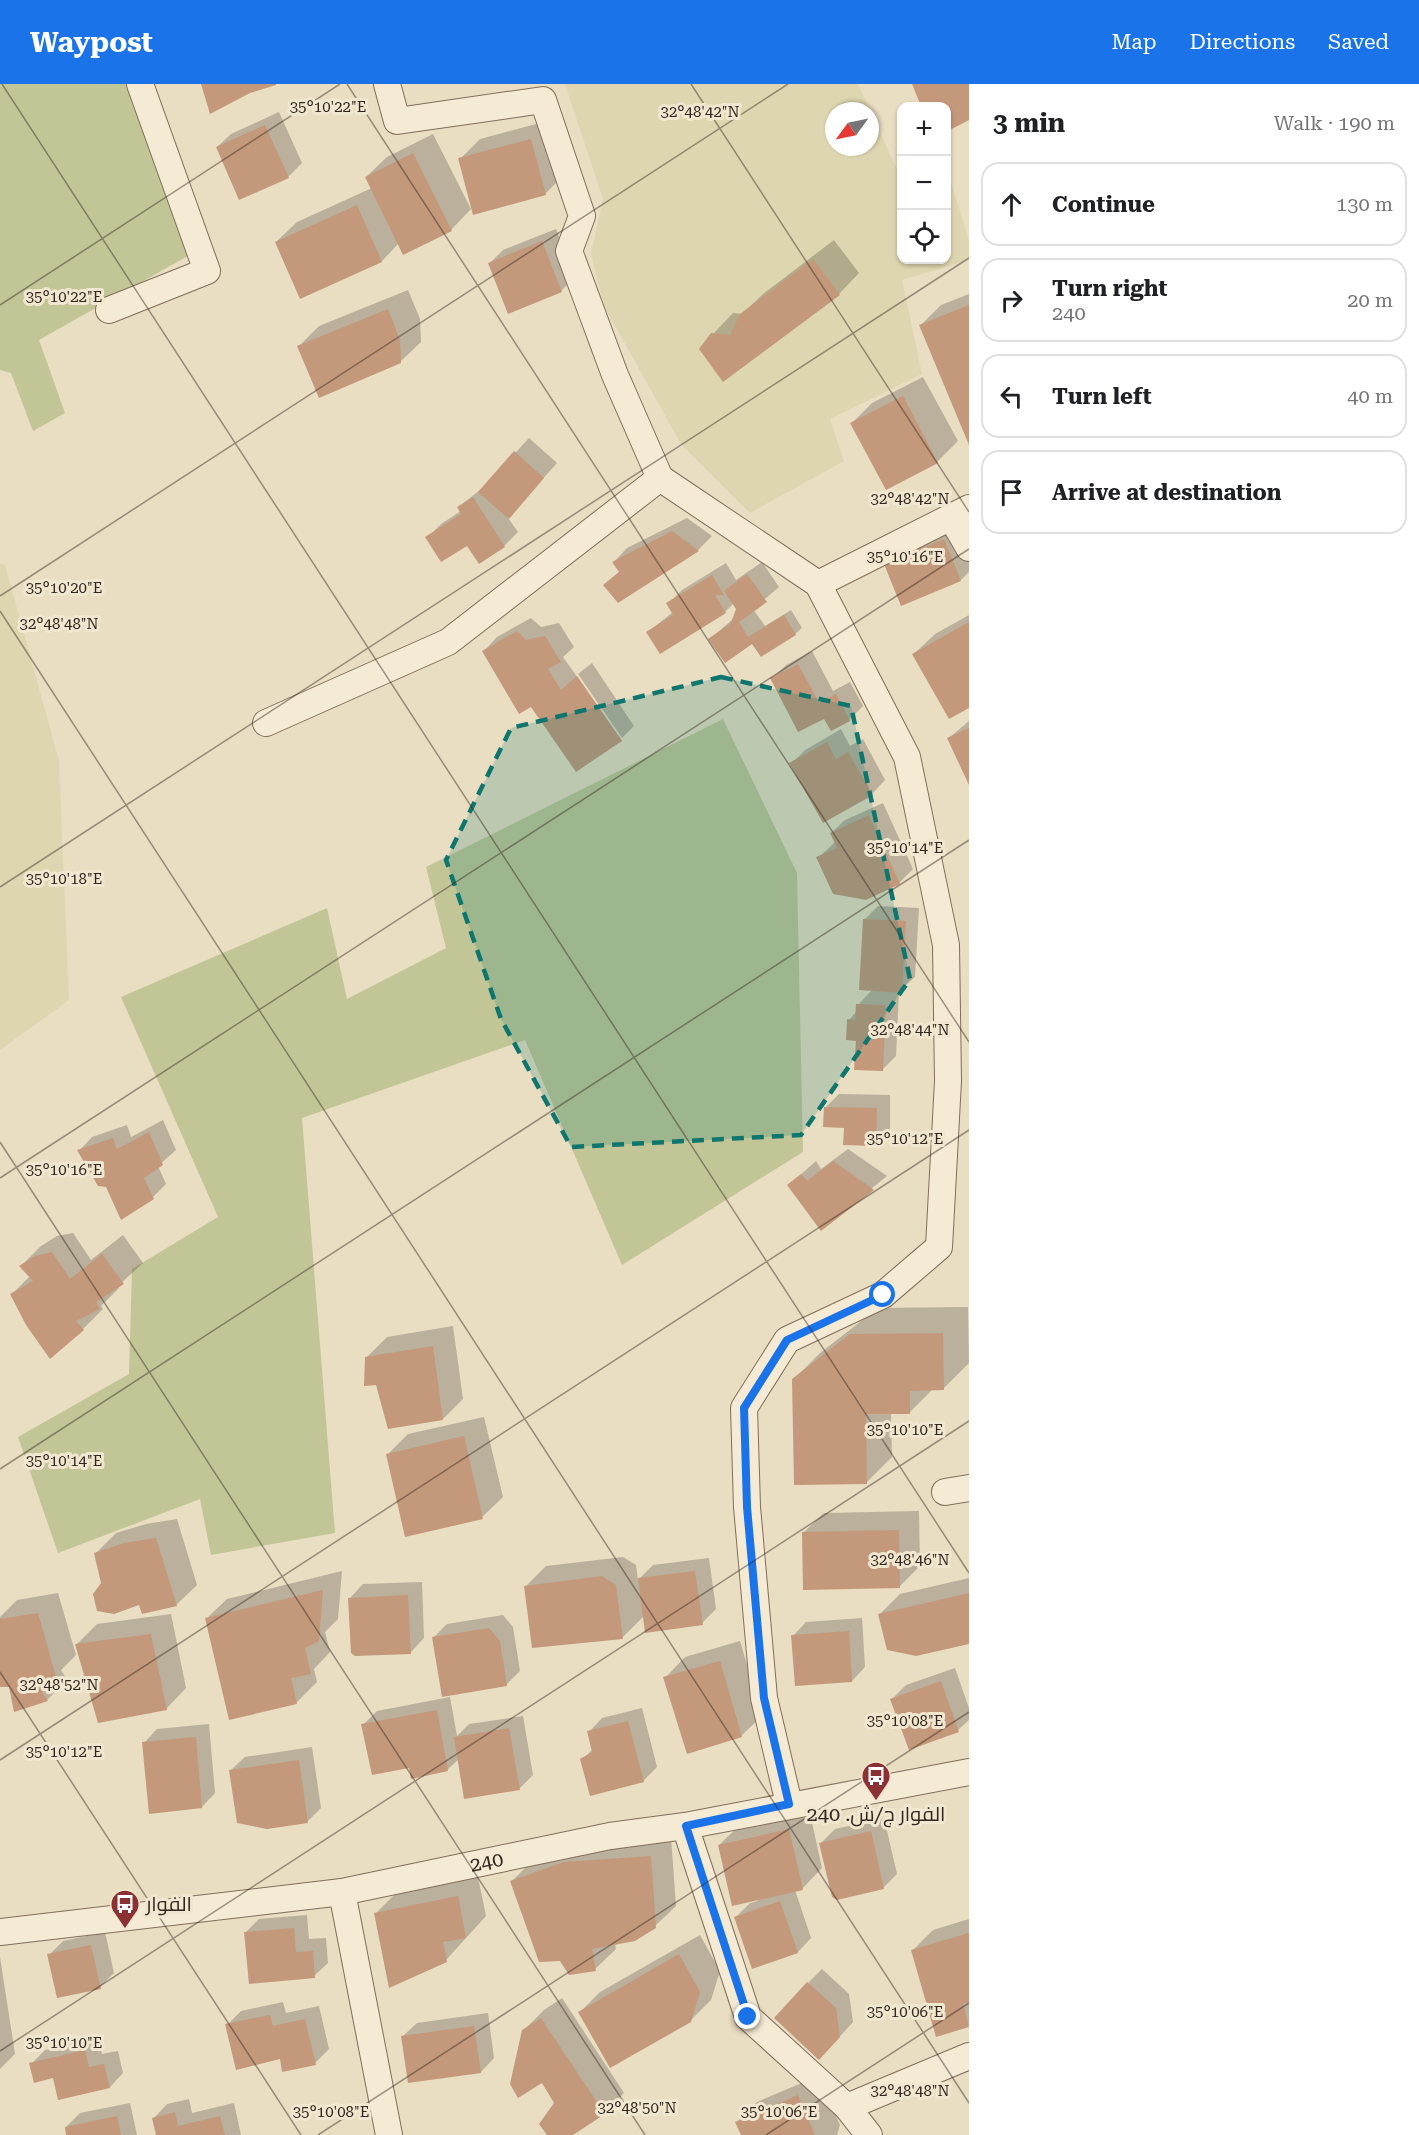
<!DOCTYPE html>
<html lang="en">
<head>
<meta charset="utf-8">
<style>
	body { margin:0; font-family:"Roboto Serif",Cairo,serif; background:#f2f2f2; color:#202124 }
	.controls { position:absolute; right:18px; top:18px; display:grid; overflow:hidden; border-radius:12px; box-shadow:0 2px 4px #0004 }
	.controls button { width:54px; height:54px; display:grid; place-items:center; padding:0; border:0; border-bottom:2px solid #e0e0e0; background:#fff; color:#202124; font:30px sans-serif }
	.compass { position:absolute; left:825px; top:18px; width:54px; height:54px; border-radius:50%; background:#fff; box-shadow:0 2px 4px #0004; rotate:237deg }
	.stop { position:absolute; width:18px; height:18px; margin:-14px; border:4px solid #1a73e8; border-radius:50%; background:#fff }
	.stop.end { background:#1a73e8; border-color:#fff; box-shadow:0 2px 6px #0008 }
	.list { margin:0; padding:0; list-style:none }
	h2 { display:flex; justify-content:space-between; align-items:center; height:78px; margin:0; padding:0 24px; font-size:26px }
	h2 small { font-size:20px; font-weight:400; color:#757577 }
	.list li { display:grid; grid-template-columns:39px 1fr auto; gap:18px; align-items:center; box-sizing:border-box; height:84px; margin:0 12px 12px; padding:0 12px; border:2px solid #e0e0e0; border-radius:18px }
	.list b { display:block; font-size:22px; white-space:nowrap }
	.list p { margin:0; font-size:20px; white-space:nowrap; color:#757577 }
	.list em { font-size:20px; font-style:normal; color:#757577 }
	.icon { flex:none; width:33px; height:33px; fill:none; stroke:currentColor; stroke-width:2; stroke-linecap:round; stroke-linejoin:round }
	.map { position:relative; flex:none; width:969px; height:2051px; overflow:hidden }
	header { display:flex; align-items:center; gap:36px; box-sizing:border-box; height:84px; padding:0 30px; background:#1a73e8; color:#fff }
	header strong { font-size:28px }
	nav { display:flex; gap:33px; margin-inline-start:auto; font-size:21px }
	main { display:flex }
	aside { flex:1; background:#fff }
	.map>svg:first-child { display:block }
	.farmland { fill:#ded6b0; fill-rule:evenodd }
	.green { fill:#c2c697 }
	.shadow { fill:#0003 }
	.building { fill:#c4987b }
	.lines { fill:none; stroke-linecap:round; stroke-linejoin:round }
	.minor-casing { stroke:#816e5b; stroke-width:28 }
	.minor { stroke:#f5ead4; stroke-width:26 }
	.route { stroke:#1a73e8; stroke-width:8 }
	.marked { fill:#0f766e; fill-opacity:0.2; stroke:#0f766e; stroke-width:4.5; stroke-dasharray:12 8; stroke-linejoin:round }
	.ticks { fill:none; stroke:#32271e; stroke-width:1.5; stroke-opacity:0.45 }
	.labels { text-anchor:middle; stroke-width:6; stroke-linejoin:round; paint-order:stroke }
	.poi-label { font-size:20px; fill:#32271e; stroke:#f1e7d0 }
	.street-label { font-size:20px; fill:#32271e; stroke:#f1e7d0 }
	.ticks-label { font-size:15px; text-anchor:middle; fill:#32271e; stroke:#f1e7d0; stroke-width:6; stroke-linejoin:round; paint-order:stroke }
</style>
</head>
<body>
<header>
<strong>Waypost</strong>
<nav><a>Map</a><a>Directions</a><a>Saved</a></nav>
</header>
<main>
<div class="map">
<svg width="969" height="2051" viewBox="0 0 969 2051">
	<rect width="100%" height="100%" fill="#e9ddc2"/>
	<!-- farmland -->
	<g class="farmland">
		<path d="M565 0H858L901 94 902 176H946L947 85 969 156V176L902 196 922 290 830 335 844 377 750 429 681 360 604 222 591 170 603 115ZM834 27H870V63H834Z"/>
		<polygon points="0,480 5,481 59,677 69,916 0,966"/>
	</g>
	<!-- green -->
	<g class="green">
		<polygon points="0,0 138,0 193,169 39,256 65,329 33,347 11,289 0,286"/>
		<polygon points="723,635 797,789 803,1068 622,1181 525,956 302,1034 335,1449 211,1471 200,1415 58,1469 18,1353 129,1290 132,1185 218,1133 121,913 327,824 347,915 446,864 426,783"/>
	</g>
	<!-- shadow -->
	<g class="shadow">
		<polygon points="279,28 302,79 288,93 217,63 231,50"/>
		<polygon points="551,36 565,90 545,110 460,75 480,55"/>
		<polygon points="433,50 471,125 451,146 399,159 382,177 301,213 276,158 297,138 372,104 366,93 387,73"/>
		<polygon points="556,145 575,193 561,207 490,179 503,166"/>
		<polygon points="834,156 859,189 839,210 724,296 713,250 733,229 742,230 763,210"/>
		<polygon points="408,206 420,235 421,258 400,278 299,262 319,242"/>
		<polygon points="969,210 969,358 920,242 941,221"/>
		<polygon points="923,293 958,357 937,378 886,404 852,339 872,319"/>
		<polygon points="529,354 557,379 508,434 518,448 504,462 467,460 427,454 441,440 461,427 459,423 487,400"/>
		<polygon points="687,434 712,452 698,466 653,496 605,501 620,487 614,478 627,464"/>
		<polygon points="958,442 969,470 969,488 961,496 885,480"/>
		<polygon points="762,478 779,503 753,525 765,542 791,526 802,544 795,550 753,558 710,555 734,534 738,525 734,519 725,528 648,548 673,528 668,520 682,506 726,479 736,496"/>
		<polygon points="969,531 969,622 914,570 935,550"/>
		<polygon points="531,534 541,543 559,539 574,563 563,573 621,655 576,686 532,621 484,567 497,553"/>
		<polygon points="812,567 833,607 850,598 863,622 849,636 825,633 772,595 786,581"/>
		<polygon points="592,579 634,642 622,654 578,590"/>
		<polygon points="969,637 969,698 949,654"/>
		<polygon points="841,645 850,662 863,655 885,696 872,710 791,680 805,666"/>
		<polygon points="883,719 913,785 899,799 818,774 835,758 831,749 845,736"/>
		<polygon points="878,822 919,824 915,893 899,907 896,972 883,985 857,955 849,936 857,927 858,921 873,905 864,836"/>
		<polygon points="839,1010 890,1011 890,1046 876,1060 845,1042 825,1024"/>
		<polygon points="163,1036 176,1066 158,1082 166,1100 153,1113 107,1101 79,1067 92,1053 127,1041 131,1053"/>
		<polygon points="848,1065 887,1092 821,1145 789,1101 816,1077 821,1085"/>
		<polygon points="73,1149 91,1176 123,1151 143,1179 118,1202 119,1204 101,1222 103,1225 83,1245 12,1210 30,1192 21,1182 41,1162 57,1152"/>
		<polygon points="968,1223 969,1279 943,1305 933,1305 910,1328 891,1329 892,1373 866,1399 793,1296 820,1269 878,1224"/>
		<polygon points="453,1242 463,1315 443,1335 377,1299 367,1273 387,1253"/>
		<polygon points="484,1333 503,1413 482,1433 388,1370 408,1350"/>
		<polygon points="919,1427 920,1482 900,1502 803,1449 824,1429"/>
		<polygon points="177,1435 197,1501 176,1521 103,1499 95,1470 116,1449 146,1440"/>
		<polygon points="623,1473 636,1481 638,1496 653,1481 709,1474 716,1525 702,1539 644,1532 622,1554 525,1503 546,1482"/>
		<polygon points="342,1487 338,1535 325,1548 330,1568 314,1585 317,1598 297,1618 230,1634 206,1535 227,1515"/>
		<polygon points="969,1494 969,1558 880,1530 900,1510"/>
		<polygon points="422,1498 424,1554 411,1568 350,1514 363,1500"/>
		<polygon points="58,1509 76,1571 61,1586 67,1596 47,1616 10,1602 0,1602 0,1533 17,1516"/>
		<polygon points="171,1530 186,1604 166,1625 77,1560 97,1540"/>
		<polygon points="503,1531 513,1543 520,1587 506,1601 433,1554 447,1540"/>
		<polygon points="862,1534 865,1583 852,1597 793,1552 806,1538"/>
		<polygon points="740,1557 762,1632 741,1652 665,1594 685,1573"/>
		<polygon points="955,1584 969,1624 969,1636 958,1646 909,1664 892,1615 906,1601"/>
		<polygon points="450,1613 457,1652 469,1640 523,1632 533,1691 519,1705 459,1675 447,1686 410,1682 363,1641 377,1627"/>
		<polygon points="642,1624 657,1683 643,1697 582,1676 593,1665 589,1648 602,1634"/>
		<polygon points="209,1640 215,1709 202,1723 144,1659 157,1645"/>
		<polygon points="312,1663 321,1724 307,1738 231,1686 245,1673"/>
		<polygon points="809,1725 822,1784 802,1805 795,1806 811,1854 798,1868 753,1883 736,1833 750,1819 758,1817 719,1761 740,1741"/>
		<polygon points="884,1734 897,1790 883,1804 821,1759 835,1745"/>
		<polygon points="671,1753 676,1822 655,1842 615,1859 616,1865 595,1885 512,1797 532,1777"/>
		<polygon points="478,1793 486,1832 446,1876 376,1829 396,1809"/>
		<polygon points="307,1831 309,1855 326,1854 328,1879 314,1892 245,1849 259,1835"/>
		<polygon points="969,1835 969,1941 968,1942 913,1866 933,1846"/>
		<polygon points="105,1848 114,1889 100,1903 49,1871 63,1857"/>
		<polygon points="700,1851 720,1887 711,1916 690,1937 580,1928 600,1908"/>
		<polygon points="0,1873 15,1970 0,1985"/>
		<polygon points="822,1885 849,1910 853,1938 833,1960 808,1899"/>
		<polygon points="562,1914 624,2009 604,2029 571,2051 549,2051 556,2019 542,1997 523,1947 544,1926"/>
		<polygon points="283,1918 286,1929 319,1922 329,1965 315,1979 227,1941 241,1927"/>
		<polygon points="488,1929 494,1974 481,1988 403,1952 417,1939"/>
		<polygon points="98,1954 102,1970 118,1967 123,1989 110,2003 54,1993 31,1980 45,1966"/>
		<polygon points="818,1992 840,2041 837,2051 743,2051 737,2038 757,2018"/>
		<polygon points="189,2015 192,2029 234,2019 241,2051 158,2051 154,2034 167,2020"/>
		<polygon points="130,2019 137,2051 68,2051 66,2043 80,2029"/>
	</g>
	<!-- building -->
	<g class="building">
		<polygon points="201,0 276,0 276,1 250,9 210,30"/>
		<polygon points="912,0 969,0 969,36 946,48 946,22 921,22"/>
		<polygon points="265,41 289,94 239,116 216,63"/>
		<polygon points="531,55 546,111 473,131 458,74"/>
		<polygon points="413,69 452,147 403,171 365,93"/>
		<polygon points="357,121 382,178 300,215 275,158"/>
		<polygon points="542,157 562,208 508,230 488,179"/>
		<polygon points="813,175 840,211 723,298 699,265 711,249 730,251 740,230"/>
		<polygon points="969,221 969,361 919,241"/>
		<polygon points="388,225 400,256 401,279 319,314 297,262"/>
		<polygon points="903,312 938,379 886,406 850,339"/>
		<polygon points="514,367 544,394 509,435 478,408"/>
		<polygon points="473,413 505,463 479,480 467,462 441,478 425,453 461,430 457,423"/>
		<polygon points="672,447 699,467 618,519 603,501 619,488 612,478"/>
		<polygon points="944,455 961,497 901,522 884,480"/>
		<polygon points="747,490 767,518 739,538 748,553 784,531 796,551 761,573 752,560 725,579 708,555 731,539 736,525 724,507"/>
		<polygon points="712,491 724,511 715,511 726,529 660,570 646,548 673,531 666,519"/>
		<polygon points="969,538 969,624 949,635 912,570"/>
		<polygon points="517,547 526,556 545,552 561,578 548,585 561,606 577,592 622,657 576,688 531,623 519,630 482,567"/>
		<polygon points="798,580 819,619 836,610 850,637 831,647 824,635 798,648 770,594"/>
		<polygon points="969,644 969,701 947,654"/>
		<polygon points="827,658 836,675 848,668 873,711 823,739 789,679"/>
		<polygon points="869,731 900,800 866,816 833,810 816,773 837,764 830,749"/>
		<polygon points="863,835 906,837 902,909 859,906"/>
		<polygon points="856,920 886,921 883,987 854,986 856,957 846,956 847,935 855,936"/>
		<polygon points="824,1023 877,1024 876,1062 843,1061 844,1044 823,1043"/>
		<polygon points="149,1048 163,1081 144,1094 154,1115 121,1136 106,1103 98,1102 77,1066 113,1054 117,1065"/>
		<polygon points="833,1077 874,1106 821,1147 787,1101 801,1090 807,1097"/>
		<polygon points="52,1168 70,1195 102,1170 124,1200 96,1218 100,1225 76,1237 84,1246 50,1275 26,1241 10,1210 33,1197 19,1182 35,1172"/>
		<polygon points="943,1249 944,1306 910,1307 910,1330 866,1330 867,1400 794,1401 792,1295 850,1250"/>
		<polygon points="433,1262 443,1336 388,1345 376,1301 364,1302 365,1273"/>
		<polygon points="464,1352 483,1435 405,1453 386,1370"/>
		<polygon points="899,1446 900,1504 803,1506 802,1448"/>
		<polygon points="156,1454 177,1522 142,1530 139,1521 114,1530 97,1527 93,1510 101,1499 94,1469 124,1459"/>
		<polygon points="695,1487 703,1541 645,1549 638,1494"/>
		<polygon points="602,1492 616,1501 623,1555 532,1564 524,1502"/>
		<polygon points="323,1506 319,1557 305,1564 311,1590 291,1594 297,1620 229,1636 205,1534"/>
		<polygon points="969,1509 969,1560 916,1572 887,1566 878,1530"/>
		<polygon points="408,1511 411,1570 355,1572 351,1569 348,1514"/>
		<polygon points="38,1529 56,1593 35,1597 48,1617 14,1628 9,1603 0,1603 0,1535"/>
		<polygon points="489,1544 500,1557 507,1602 442,1613 432,1553"/>
		<polygon points="849,1547 852,1598 795,1602 791,1551"/>
		<polygon points="151,1550 167,1626 98,1639 75,1560"/>
		<polygon points="720,1577 742,1653 687,1670 663,1593"/>
		<polygon points="941,1597 959,1648 909,1666 890,1615"/>
		<polygon points="437,1626 448,1687 411,1695 409,1684 372,1691 361,1640"/>
		<polygon points="628,1637 644,1698 590,1712 580,1675 592,1668 587,1647"/>
		<polygon points="509,1644 520,1706 464,1715 454,1653"/>
		<polygon points="196,1653 202,1724 149,1730 142,1658"/>
		<polygon points="299,1676 308,1739 267,1745 237,1739 229,1686"/>
		<polygon points="789,1745 803,1806 732,1822 718,1761"/>
		<polygon points="871,1747 884,1805 837,1816 832,1813 819,1759"/>
		<polygon points="651,1772 656,1844 635,1857 592,1865 596,1887 569,1891 560,1877 539,1878 510,1797 564,1778"/>
		<polygon points="458,1812 466,1854 443,1858 447,1878 389,1904 374,1829"/>
		<polygon points="780,1817 798,1869 752,1885 734,1833"/>
		<polygon points="294,1844 296,1868 313,1867 315,1894 249,1900 244,1848"/>
		<polygon points="969,1849 969,1918 963,1920 969,1943 936,1953 911,1866"/>
		<polygon points="91,1861 101,1905 57,1914 47,1870"/>
		<polygon points="679,1870 700,1908 691,1938 610,1984 578,1928"/>
		<polygon points="807,1898 836,1924 840,1953 819,1976 774,1934"/>
		<polygon points="270,1931 273,1942 305,1935 316,1981 282,1988 280,1975 236,1986 225,1940"/>
		<polygon points="541,1934 605,2030 573,2051 547,2051 539,2040 554,2019 542,1999 518,2014 510,2000 522,1946"/>
		<polygon points="474,1942 481,1989 408,1999 401,1952"/>
		<polygon points="85,1966 89,1983 104,1980 110,2004 58,2016 53,1994 34,1999 29,1979"/>
		<polygon points="798,2011 815,2051 741,2051 735,2038"/>
		<polygon points="175,2028 178,2042 220,2032 225,2051 156,2051 152,2034"/>
		<polygon points="117,2032 121,2051 66,2051 65,2043"/>
	</g>
	<g class="lines">
		<!-- minor casing -->
		<g class="minor-casing">
			<g id="minor">
				<polyline points="387,0 397,37 543,16 582,132 569,167 615,291 660,394"/>
				<polyline points="109,226 207,187 140,0"/>
				<polyline points="951,433 969,464"/>
				<polyline points="818,500 969,424"/>
				<polyline points="266,639 448,558 660,394 818,500 907,673 946,861 948,997 939,1163 883,1211 787,1256 744,1324 747,1423 764,1614 789,1720"/>
				<polyline points="945,1408 969,1404"/>
				<polyline points="685,1742 748,1933 847,2023 869,2051"/>
				<polyline points="342,1808 389,2051"/>
				<path id="s1" d="M0 1848 342 1808 610 1752 685 1742 969 1688"/>
				<polyline points="847,2023 969,1972"/>
			</g>
		</g>
		<!-- minor -->
		<use href="#minor" class="minor"/>
	</g>
	<g class="lines">
		<!-- route -->
		<polyline class="route" points="748,1933 686,1742 789,1720 764,1614 747,1423 744,1324 787,1256 883,1211"/>
	</g>
	<!-- marked area -->
	<path class="marked" d="M721 593 851 622 910 895 801 1051 571 1063 501 935 446 776 511 644Z"/>
	<!-- ticks -->
	<path class="ticks" d="M2 0 969 1489M347 0 969 958M691 0 969 428M0 221 340 0M0 512 788 0M0 527 969 2019M0 803 969 174M0 1058 645 2051M0 1094 969 465M0 1385 969 756M0 1588 301 2051M0 1676 969 1046M0 1967 969 1337M318 2051 969 1628M766 2051 969 1919"/>
	<!-- icons -->
	<defs>
		<g id="bus-pin" transform="scale(1.5)"><path d="M0 17L-7.5 6A9.5 9.5 0 1 1 7.5 6Z" fill="#8b3033" stroke="#f1e7d0"/><path d="M-5-6H5V4H4V6H2V4H-2V6H-4V4H-5ZM-3.5-4V0h7V-4ZM-3.5 1.2v1.5H-2V1.2ZM2 1.2v1.5H3.5V1.2Z" fill="#fff"/></g>
	</defs>
	<g fill-rule="evenodd">
		<use href="#bus-pin" x="876" y="1692"/>
		<use href="#bus-pin" x="125" y="1820"/>
	</g>
	<g class="labels">
		<!-- poi labels -->
		<g class="poi-label">
			<text x="876" y="1737">الفوار ج/ش. 240</text>
			<text x="146" y="1827" text-anchor="start">الفوار</text>
		</g>
		<!-- street labels -->
		<g class="street-label">
			<text dy="7" stroke="none"><textPath href="#s1" startOffset="492">240</textPath></text>
		</g>
	</g>
	<g class="ticks-label">
		<text x="328" y="28">35°10'22"E</text>
		<text x="700" y="33">32°48'42"N</text>
		<text x="64" y="218">35°10'22"E</text>
		<text x="910" y="420">32°48'42"N</text>
		<text x="905" y="478">35°10'16"E</text>
		<text x="64" y="509">35°10'20"E</text>
		<text x="59" y="545">32°48'48"N</text>
		<text x="905" y="769">35°10'14"E</text>
		<text x="64" y="800">35°10'18"E</text>
		<text x="910" y="951">32°48'44"N</text>
		<text x="905" y="1060">35°10'12"E</text>
		<text x="64" y="1091">35°10'16"E</text>
		<text x="905" y="1351">35°10'10"E</text>
		<text x="64" y="1382">35°10'14"E</text>
		<text x="910" y="1481">32°48'46"N</text>
		<text x="59" y="1606">32°48'52"N</text>
		<text x="905" y="1642">35°10'08"E</text>
		<text x="64" y="1673">35°10'12"E</text>
		<text x="905" y="1933">35°10'06"E</text>
		<text x="64" y="1964">35°10'10"E</text>
		<text x="910" y="2012">32°48'48"N</text>
		<text x="637" y="2029">32°48'50"N</text>
		<text x="331" y="2033">35°10'08"E</text>
		<text x="779" y="2033">35°10'06"E</text>
	</g>
</svg>
<div class="controls">
<button>+</button>
<button>−</button>
<button><svg class="icon" aria-label="locate" viewBox="0 0 24 24"><circle cx="12" cy="12" r="6"/><path d="M12 2v4M12 18v4M2 12h4M18 12h4"/></svg></button>
</div>
<svg class="compass" viewBox="-18 -18 36 36"><path d="M0-13l5 13h-10z" fill="#e53935"/><path d="M0 13l5-13h-10z" fill="#757577"/></svg>
<div class="stop" style="left:883px;top:1211px"></div>
<div class="stop end" style="left:748px;top:1933px"></div>
</div>
<aside>
<h2>3 min<small>Walk · 190 m</small></h2>
<ul class="list">
<li><svg class="icon" aria-label="ahead" viewBox="0 0 24 24"><path d="M12 20V5M6 11l6-6 6 6"/></svg><div><b>Continue</b></div><em>130 m</em></li>
<li><svg class="icon" aria-label="right" viewBox="0 0 24 24"><path d="M7 20v-9h11M14 6l5 5-5 5"/></svg><div><b>Turn right</b><p>240</p></div><em>20 m</em></li>
<li><svg class="icon" aria-label="left" viewBox="0 0 24 24"><path d="M17 20v-9H6M10 6l-5 5 5 5"/></svg><div><b>Turn left</b></div><em>40 m</em></li>
<li><svg class="icon" aria-label="arrive" viewBox="0 0 24 24"><path d="M6 21V4h12l-3 4 3 4H6"/></svg><div><b>Arrive at destination</b></div></li>
</ul>
</aside>
</main>
</body>
</html>
